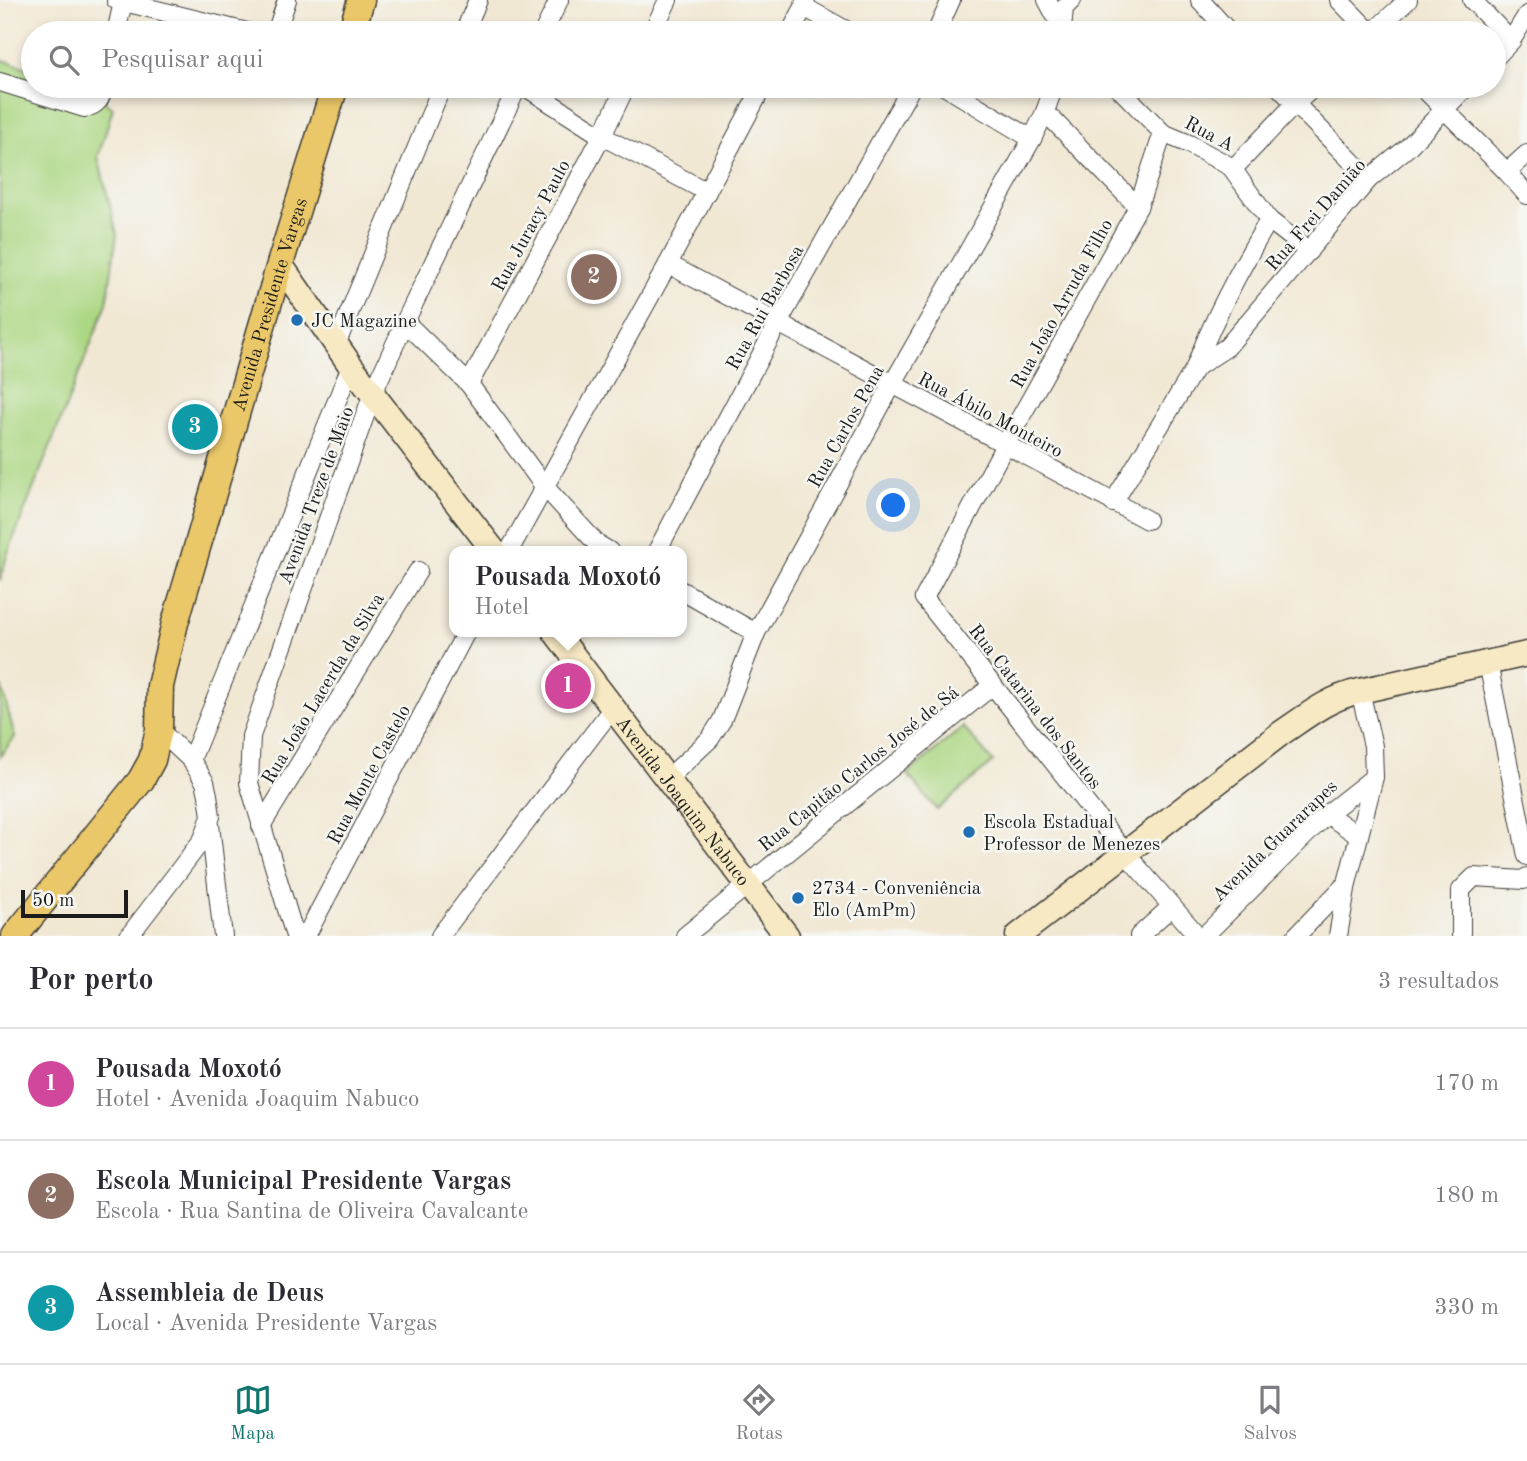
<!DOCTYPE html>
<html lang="pt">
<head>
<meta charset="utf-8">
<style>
	body { margin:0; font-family:"Old Standard TT",serif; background:#f7f7f7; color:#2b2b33 }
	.scale { position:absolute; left:21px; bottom:18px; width:107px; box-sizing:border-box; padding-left:7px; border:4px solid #1c1c1c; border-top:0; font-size:19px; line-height:24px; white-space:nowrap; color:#1c1c1c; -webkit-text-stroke:5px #f6f6f2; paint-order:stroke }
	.you { position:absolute; left:894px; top:506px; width:24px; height:24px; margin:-18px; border:5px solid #fff; border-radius:50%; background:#1a73e8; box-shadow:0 0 0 10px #1a73e833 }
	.badge { display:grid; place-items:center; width:46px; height:46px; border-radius:50%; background:#0f766e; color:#fff; font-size:23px; font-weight:700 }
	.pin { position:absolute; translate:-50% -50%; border:4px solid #fff; box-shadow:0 2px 7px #0006 }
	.popup { position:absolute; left:449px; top:546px; width:238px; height:91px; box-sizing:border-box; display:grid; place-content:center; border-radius:14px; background:#fff; filter:drop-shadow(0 2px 5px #0005); font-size:23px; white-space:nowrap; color:#7c7c81 }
	.popup b { font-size:26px; color:#2b2b33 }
	.popup::after { content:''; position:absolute; left:50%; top:100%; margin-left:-14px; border:14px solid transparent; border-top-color:#fff }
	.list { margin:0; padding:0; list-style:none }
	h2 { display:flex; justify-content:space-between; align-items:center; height:91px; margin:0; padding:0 28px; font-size:30px }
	h2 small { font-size:23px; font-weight:400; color:#7c7c81 }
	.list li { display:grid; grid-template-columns:46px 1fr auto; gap:21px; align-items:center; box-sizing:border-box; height:112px; padding:0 28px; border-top:2px solid #e1e1e2 }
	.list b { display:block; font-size:26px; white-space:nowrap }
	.list p { margin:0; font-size:23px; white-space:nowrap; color:#7c7c81 }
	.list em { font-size:23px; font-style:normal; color:#7c7c81 }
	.icon { flex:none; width:38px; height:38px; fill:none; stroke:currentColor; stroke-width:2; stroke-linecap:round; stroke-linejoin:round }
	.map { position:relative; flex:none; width:1527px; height:936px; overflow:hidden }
	.search { position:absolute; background:#fff; box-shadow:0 4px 10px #0003; left:21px; right:21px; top:21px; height:77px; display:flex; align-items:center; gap:18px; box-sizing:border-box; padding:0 24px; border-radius:38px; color:#7c7c81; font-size:26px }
	.sheet { height:427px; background:#fff }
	nav { display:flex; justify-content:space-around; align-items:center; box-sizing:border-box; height:98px; border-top:2px solid #e1e1e2; background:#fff; font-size:19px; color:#7c7c81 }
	nav a { display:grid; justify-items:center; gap:4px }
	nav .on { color:#0f766e }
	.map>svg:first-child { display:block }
	.green { fill:#acd783; stroke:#647a50; stroke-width:2 }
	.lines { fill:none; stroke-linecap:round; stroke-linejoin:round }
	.street-casing { stroke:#3c3b38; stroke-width:20 }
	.secondary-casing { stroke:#3c3b38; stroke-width:27 }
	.primary-casing { stroke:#3c3b38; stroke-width:29 }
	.street { stroke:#fff; stroke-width:18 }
	.secondary { stroke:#f7e9c3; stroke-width:24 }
	.primary { stroke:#eac769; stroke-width:26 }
	.poi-dot { fill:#1f6fb2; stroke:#f6f6f2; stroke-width:2.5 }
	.labels { text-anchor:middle; stroke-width:5; stroke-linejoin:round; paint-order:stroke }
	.street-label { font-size:19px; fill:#1c1c1c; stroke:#f6f6f2 }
	.poi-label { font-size:19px; fill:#1c1c1c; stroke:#f6f6f2; text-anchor:start }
</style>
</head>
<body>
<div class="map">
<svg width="1527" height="936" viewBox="0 0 1527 936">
	<rect width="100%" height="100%" fill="#f6f6f2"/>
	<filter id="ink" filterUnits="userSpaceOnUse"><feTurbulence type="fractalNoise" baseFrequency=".0143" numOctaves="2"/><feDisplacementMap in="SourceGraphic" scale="14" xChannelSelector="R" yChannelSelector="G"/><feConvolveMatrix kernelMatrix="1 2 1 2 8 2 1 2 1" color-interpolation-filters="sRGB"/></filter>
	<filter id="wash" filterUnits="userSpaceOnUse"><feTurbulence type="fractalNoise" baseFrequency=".00686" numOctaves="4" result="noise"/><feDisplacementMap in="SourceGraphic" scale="28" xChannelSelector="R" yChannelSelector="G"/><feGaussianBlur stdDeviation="1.57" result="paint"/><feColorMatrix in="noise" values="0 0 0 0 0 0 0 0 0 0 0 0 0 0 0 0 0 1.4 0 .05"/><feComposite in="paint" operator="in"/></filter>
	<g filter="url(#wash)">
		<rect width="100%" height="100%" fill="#f1e8d4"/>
		<!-- green -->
		<g class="green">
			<polygon points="0,59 33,70 33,86 80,86 113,108 98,157 117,234 107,303 7,555 0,581"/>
			<polygon points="0,681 15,737 0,756"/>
			<polygon points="963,727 993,762 937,810 907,774"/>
		</g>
	</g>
	<g filter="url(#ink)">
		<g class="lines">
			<!-- street casing -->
			<g class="street-casing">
				<g id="street">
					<polyline points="116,0 251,33"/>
					<polyline points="1047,0 1062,28 1067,33"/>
					<polyline points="1200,0 1230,33"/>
					<polyline points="1339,0 1371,33"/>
					<polyline points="1472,0 1511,41"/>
					<polyline points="804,7 851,33"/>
					<polyline points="1062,30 1064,8 1072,0"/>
					<polyline points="116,33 123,2"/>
					<polyline points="276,33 287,0"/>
					<polyline points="464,33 478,0"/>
					<polyline points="543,33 559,0"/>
					<polyline points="652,33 668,0"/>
					<polyline points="790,33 804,7 805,0"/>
					<polyline points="936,33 951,0"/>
					<polyline points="1372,33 1408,0"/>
					<polyline points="1494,59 1511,41 1527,15"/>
					<path d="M0 82 84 108C98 106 101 98 104 86"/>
					<polyline points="524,86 602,136 707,192"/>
					<polyline points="944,86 1032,139"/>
					<polyline points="1117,86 1163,133 1189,144 1231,167 1269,220 1309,251"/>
					<polyline points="1278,86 1369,179"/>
					<polyline points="1421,86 1507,172 1527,195"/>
					<polyline points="1045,112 1138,207"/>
					<polyline points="1163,133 1138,207 1005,445 924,598 1126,854 1198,936"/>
					<polyline points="1233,169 1295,104 1315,86"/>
					<polyline points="1507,172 1527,154"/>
					<polyline points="668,264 1147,520"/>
					<polyline points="405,322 469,384 544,486 597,544 609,551"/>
					<polyline points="336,345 442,86"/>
					<path d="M1195 368C1214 316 1241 267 1269 220"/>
					<polyline points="469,384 602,136 626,86"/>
					<polyline points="1113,503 1195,368 1227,347 1369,179 1407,148 1467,86"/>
					<polyline points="509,551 668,264 763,86"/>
					<polyline points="657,551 778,323 912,86"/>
					<polyline points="682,591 756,633"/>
					<polyline points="1488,663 1527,856"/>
					<polyline points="191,760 351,366"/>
					<polyline points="666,780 710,739 722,720 756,633 892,385 1032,139 1045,112 1054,86"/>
					<polyline points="1327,814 1359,836"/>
					<polyline points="210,825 223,936"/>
					<polyline points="261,826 418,571"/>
					<polyline points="129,936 203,839 211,816 208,795 205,782 191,760 159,730"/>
					<polyline points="295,936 249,783 251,736 373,393 405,322 518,86"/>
					<polyline points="306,936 466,632"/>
					<polyline points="440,936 612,709"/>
					<polyline points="685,936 993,685"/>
					<polyline points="1139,936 1171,907"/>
					<polyline points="1204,936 1327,814 1374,777"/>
					<polyline points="1296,936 1347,883"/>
					<polyline points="1338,936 1347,883 1374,777 1373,746 1360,691"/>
					<polyline points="1461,936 1461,890 1474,877 1524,880 1527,877"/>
				</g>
			</g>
			<!-- secondary casing -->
			<g class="secondary-casing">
				<g id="secondary">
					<polyline points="280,264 351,366 494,551"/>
					<path id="s1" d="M555 632 787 936"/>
					<path d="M1018 936 1280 734C1307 716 1328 698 1360 691L1527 654"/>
				</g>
			</g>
			<!-- primary casing -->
			<g class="primary-casing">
				<g id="primary">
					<polyline points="351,33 361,0"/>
					<path id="s2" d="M15 936 141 780 152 760 159 730 160 686 175 623 280 264 335 86"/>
				</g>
			</g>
			<!-- street -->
			<use href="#street" class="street"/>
			<!-- secondary -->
			<use href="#secondary" class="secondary"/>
			<!-- primary -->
			<use href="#primary" class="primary"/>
		</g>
	</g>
	<!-- markers -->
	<g class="poi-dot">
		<circle cx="297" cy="320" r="7"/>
		<circle cx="969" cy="832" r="7"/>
		<circle cx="798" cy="898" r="7"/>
	</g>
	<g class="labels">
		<!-- street labels -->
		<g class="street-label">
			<text transform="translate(1210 133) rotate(28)" y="7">Rua A</text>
			<text transform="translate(1315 214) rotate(-49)" y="7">Rua Frei Damião</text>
			<text transform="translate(530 225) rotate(-62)" y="7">Rua Juracy Paulo</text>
			<text transform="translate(1061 303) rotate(-61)" y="7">Rua João Arruda Filho</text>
			<text dy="7" stroke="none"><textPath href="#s2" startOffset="695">Avenida Presidente Vargas</textPath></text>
			<text transform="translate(764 307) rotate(-61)" y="7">Rua Rui Barbosa</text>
			<text transform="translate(991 414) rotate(28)" y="7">Rua Ábilo Monteiro</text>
			<text transform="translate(845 426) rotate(-61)" y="7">Rua Carlos Pena</text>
			<text transform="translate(315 495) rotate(-70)" y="7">Avenida Treze de Maio</text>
			<text transform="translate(322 688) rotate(-59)" y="7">Rua João Lacerda da Silva</text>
			<text transform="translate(1036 706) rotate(52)" y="7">Rua Catarina dos Santos</text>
			<text transform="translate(858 768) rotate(-39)" y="7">Rua Capitão Carlos José de Sá</text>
			<text transform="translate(368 774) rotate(-62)" y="7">Rua Monte Castelo</text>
			<text dy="7" stroke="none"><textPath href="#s1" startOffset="212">Avenida Joaquim Nabuco</textPath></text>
			<text transform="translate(1274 840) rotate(-44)" y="7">Avenida Guararapes</text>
		</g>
		<!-- poi labels -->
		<g class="poi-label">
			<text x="311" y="327">JC Magazine</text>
			<text x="983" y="828">Escola Estadual<tspan x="983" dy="22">Professor de Menezes</tspan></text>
			<text x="812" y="894">2734 - Conveniência<tspan x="812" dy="22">Elo (AmPm)</tspan></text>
		</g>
	</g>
</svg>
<div class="scale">50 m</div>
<div class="you"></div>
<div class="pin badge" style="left:568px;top:686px;background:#d1479c">1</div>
<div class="popup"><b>Pousada Moxotó</b>Hotel</div>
<div class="pin badge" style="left:594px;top:277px;background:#8d6e63">2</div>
<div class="pin badge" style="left:195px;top:427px;background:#0f9aa8">3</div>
<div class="search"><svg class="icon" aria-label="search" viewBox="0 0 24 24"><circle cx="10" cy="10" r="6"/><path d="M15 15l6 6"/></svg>Pesquisar aqui</div>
</div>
<section class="sheet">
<h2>Por perto<small>3 resultados</small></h2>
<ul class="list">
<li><span class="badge" style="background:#d1479c">1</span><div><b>Pousada Moxotó</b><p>Hotel · Avenida Joaquim Nabuco</p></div><em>170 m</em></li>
<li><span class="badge" style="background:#8d6e63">2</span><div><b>Escola Municipal Presidente Vargas</b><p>Escola · Rua Santina de Oliveira Cavalcante</p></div><em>180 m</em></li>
<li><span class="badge" style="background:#0f9aa8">3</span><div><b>Assembleia de Deus</b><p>Local · Avenida Presidente Vargas</p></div><em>330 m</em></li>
</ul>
</section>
<nav>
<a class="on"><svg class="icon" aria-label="map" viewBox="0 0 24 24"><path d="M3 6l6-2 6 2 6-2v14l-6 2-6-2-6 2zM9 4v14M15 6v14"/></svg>Mapa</a>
<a><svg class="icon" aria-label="directions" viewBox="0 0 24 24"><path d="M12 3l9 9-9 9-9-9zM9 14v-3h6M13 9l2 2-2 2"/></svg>Rotas</a>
<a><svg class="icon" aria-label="saved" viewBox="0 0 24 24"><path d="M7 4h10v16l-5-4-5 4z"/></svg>Salvos</a>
</nav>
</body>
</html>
